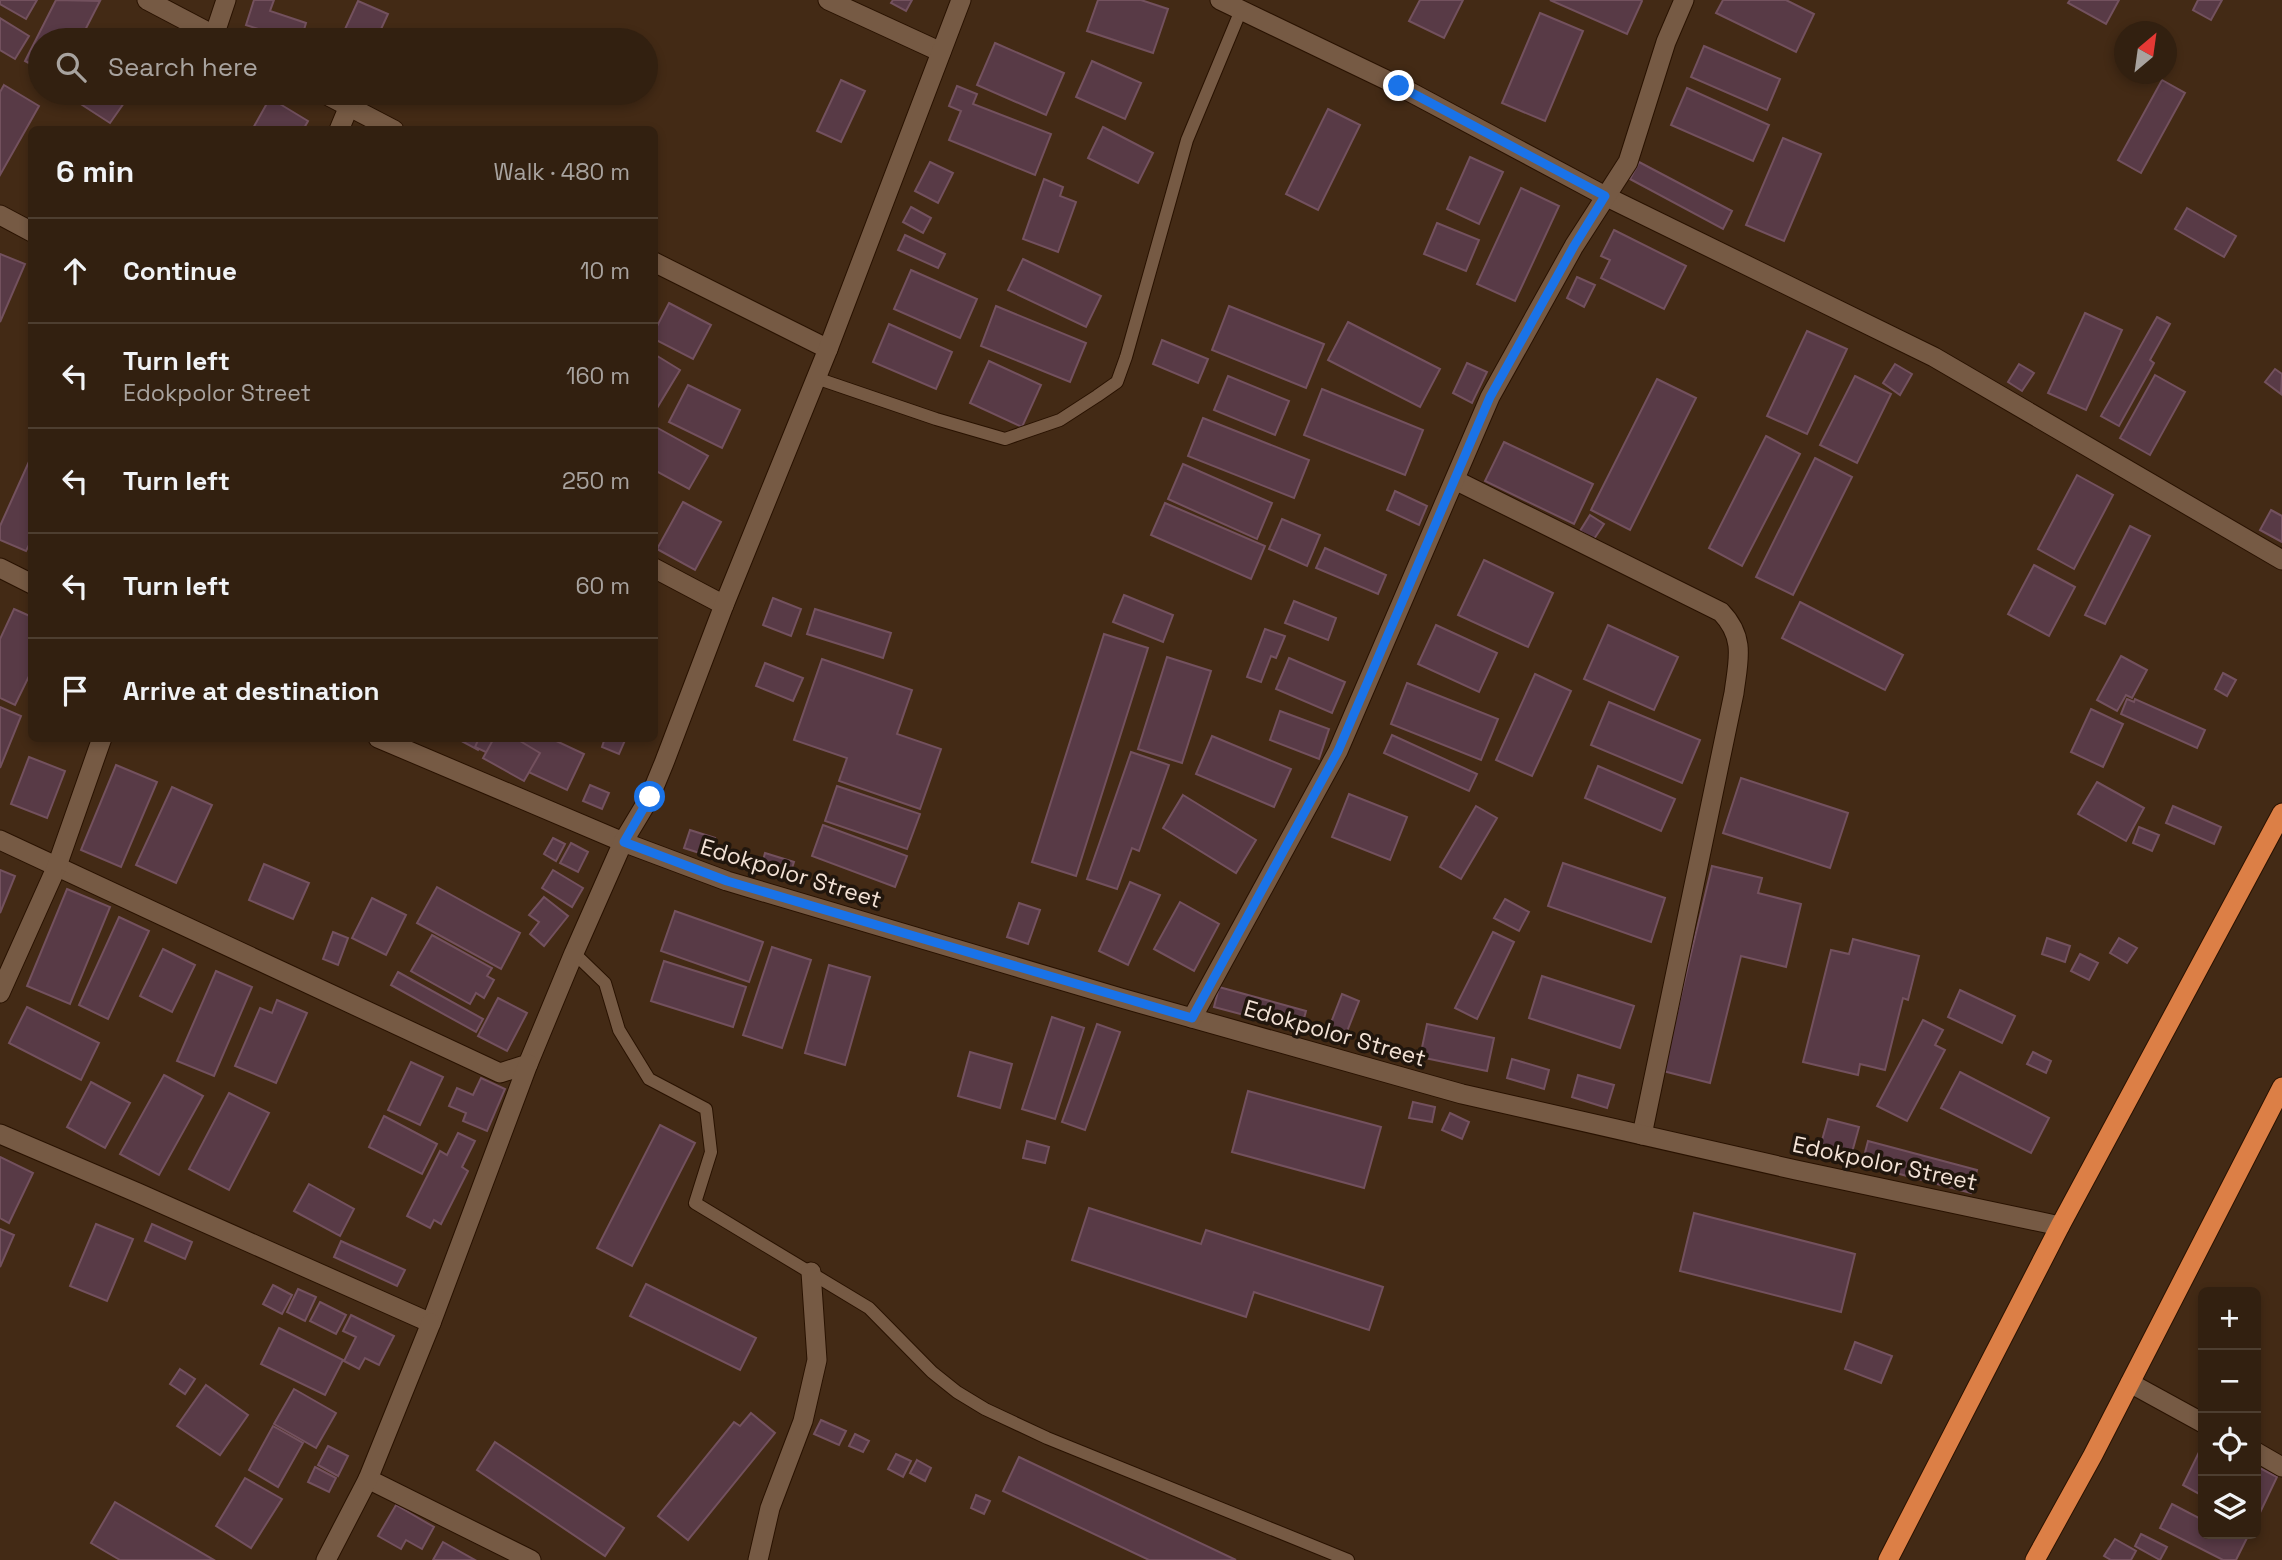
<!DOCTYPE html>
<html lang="en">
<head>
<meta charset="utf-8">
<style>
	body { margin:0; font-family:"Space Grotesk",sans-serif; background:#3d2d1e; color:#f1f3f6 }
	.controls { position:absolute; right:21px; bottom:21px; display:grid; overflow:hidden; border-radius:10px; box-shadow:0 4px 10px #0003 }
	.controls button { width:63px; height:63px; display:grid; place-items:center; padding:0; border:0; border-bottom:2px solid #4d3e30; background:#322010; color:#f1f3f6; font:35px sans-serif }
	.compass { position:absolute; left:2114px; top:21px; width:63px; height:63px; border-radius:50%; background:#322010; box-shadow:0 4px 10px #0003; rotate:29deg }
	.stop { position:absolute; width:21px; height:21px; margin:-16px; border:5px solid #1a73e8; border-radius:50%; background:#fff }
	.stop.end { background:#1a73e8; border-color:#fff; box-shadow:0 2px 7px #0008 }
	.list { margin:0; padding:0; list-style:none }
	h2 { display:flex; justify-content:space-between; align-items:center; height:91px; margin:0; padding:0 28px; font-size:30px }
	h2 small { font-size:23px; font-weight:400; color:#a8a39f }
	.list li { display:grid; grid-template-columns:46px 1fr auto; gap:21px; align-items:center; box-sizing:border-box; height:105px; padding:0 28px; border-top:2px solid #4d3e30 }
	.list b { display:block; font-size:26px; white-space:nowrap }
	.list p { margin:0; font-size:23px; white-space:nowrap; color:#a8a39f }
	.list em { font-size:23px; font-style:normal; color:#a8a39f }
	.icon { flex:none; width:38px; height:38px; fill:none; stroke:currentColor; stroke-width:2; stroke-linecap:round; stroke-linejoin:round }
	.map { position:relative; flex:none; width:2282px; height:1560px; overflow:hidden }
	.search { position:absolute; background:#322010; box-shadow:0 4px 10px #0003; left:28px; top:28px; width:630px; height:77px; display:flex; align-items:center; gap:18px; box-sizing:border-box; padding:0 24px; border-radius:38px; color:#a8a39f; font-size:26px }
	.panel { position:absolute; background:#322010; box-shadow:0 4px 10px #0003; left:28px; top:126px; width:630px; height:616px; border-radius:10px }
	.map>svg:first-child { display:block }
	.building { fill:#583a46; stroke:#73515e; stroke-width:2 }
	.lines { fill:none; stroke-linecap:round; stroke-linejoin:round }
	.service-casing { stroke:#291200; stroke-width:14 }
	.minor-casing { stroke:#291200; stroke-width:21 }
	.trunk-casing { stroke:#291200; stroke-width:21 }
	.service { stroke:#765a44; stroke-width:12 }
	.minor { stroke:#765a44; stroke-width:19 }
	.trunk { stroke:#dc7f46; stroke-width:19 }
	.route { stroke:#1a73e8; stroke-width:9 }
	.labels { text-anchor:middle; stroke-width:7; stroke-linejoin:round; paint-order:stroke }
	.street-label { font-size:23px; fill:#f3e2d6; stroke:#21160d }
</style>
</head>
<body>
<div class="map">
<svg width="2282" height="1560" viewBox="0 0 2282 1560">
	<rect width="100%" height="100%" fill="#432a15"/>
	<!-- building -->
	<g class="building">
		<polygon points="0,0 37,0 26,19 0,4"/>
		<polygon points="56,0 100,1 80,40 40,40 40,69 25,61"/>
		<polygon points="254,0 274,0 270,11 306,23 301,40 292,40 246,25"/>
		<polygon points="893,0 912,0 906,11 891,3"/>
		<polygon points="1098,0 1141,0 1168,9 1153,53 1087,31"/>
		<polygon points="1420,0 1463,0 1444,38 1409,21"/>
		<polygon points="1550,0 1641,0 1642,1 1627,34"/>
		<polygon points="1723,0 1786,0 1814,14 1796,52 1716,13"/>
		<polygon points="2070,0 2119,0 2106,24 2068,3"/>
		<polygon points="2198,0 2222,0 2211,20 2193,10"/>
		<polygon points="358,1 388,14 376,40 340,40"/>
		<polygon points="1540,13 1583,31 1545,121 1502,103"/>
		<polygon points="0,18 29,36 15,59 0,50"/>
		<polygon points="995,43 1064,73 1046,115 977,85"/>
		<polygon points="1704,46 1780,79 1767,110 1691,77"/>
		<polygon points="1092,61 1141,83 1125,119 1076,97"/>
		<polygon points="841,80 865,91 841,142 817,131"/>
		<polygon points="2162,80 2185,93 2141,173 2118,160"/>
		<polygon points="4,85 39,106 0,175 0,92"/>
		<polygon points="957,86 977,94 973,104 1051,134 1035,175 949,140 961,111 949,106"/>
		<polygon points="1687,88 1769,125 1753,161 1671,125"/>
		<polygon points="77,93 131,93 110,123 73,99"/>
		<polygon points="270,98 308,121 303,130 252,130"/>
		<polygon points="1328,109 1360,125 1318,210 1286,194"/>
		<polygon points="1103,127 1153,153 1138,183 1088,158"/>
		<polygon points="1783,138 1821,154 1784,241 1746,225"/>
		<polygon points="1470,157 1503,172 1479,224 1447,209"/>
		<polygon points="930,162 953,173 938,203 915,191"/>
		<polygon points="1639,162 1732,211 1723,229 1630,179"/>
		<polygon points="1044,179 1063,187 1060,196 1076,202 1058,252 1023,239"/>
		<polygon points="1521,188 1559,206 1515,301 1477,284"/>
		<polygon points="911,207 931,218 923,233 903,222"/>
		<polygon points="2187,208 2236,236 2224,257 2175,229"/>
		<polygon points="1437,223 1479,240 1466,271 1424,254"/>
		<polygon points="1614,230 1686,266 1664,309 1601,278 1610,260 1601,256"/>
		<polygon points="905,235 945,254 938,268 898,250"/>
		<polygon points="0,254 25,264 0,322"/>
		<polygon points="1023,259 1101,296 1086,327 1008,290"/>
		<polygon points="911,270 977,299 960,338 894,309"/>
		<polygon points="1577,277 1595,285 1584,307 1567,298"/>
		<polygon points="669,303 711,325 693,359 654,339 654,332"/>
		<polygon points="996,306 1086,343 1070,382 981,346"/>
		<polygon points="1229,306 1324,344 1306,388 1212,350"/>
		<polygon points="2085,313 2122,330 2086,410 2048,393"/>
		<polygon points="2157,317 2170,324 2150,360 2154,363 2119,426 2101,416"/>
		<polygon points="1348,322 1440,369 1420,407 1328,360"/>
		<polygon points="889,324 952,352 936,389 873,362"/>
		<polygon points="1807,331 1847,349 1807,434 1767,416"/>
		<polygon points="1162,340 1208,359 1198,383 1153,364"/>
		<polygon points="654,354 680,370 657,408 654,406"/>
		<polygon points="989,361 1041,385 1022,427 970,403"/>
		<polygon points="1467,363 1487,372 1472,403 1453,393"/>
		<polygon points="1895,364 1912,374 1900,395 1883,383"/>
		<polygon points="2019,364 2034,373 2022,391 2008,382"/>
		<polygon points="2275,369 2282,374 2281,394 2265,382"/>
		<polygon points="2155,375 2185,392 2150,455 2120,438"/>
		<polygon points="1228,376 1289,401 1275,435 1214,410"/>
		<polygon points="1855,376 1891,394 1857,463 1820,445"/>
		<polygon points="1657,379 1696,398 1630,530 1591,510"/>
		<polygon points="688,385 740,410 722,448 669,422"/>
		<polygon points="1322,389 1423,430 1405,475 1304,435"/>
		<polygon points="1203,418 1309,460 1294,498 1188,456"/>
		<polygon points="654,426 708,456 689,489 654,470"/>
		<polygon points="1766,436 1800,454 1742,566 1709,548"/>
		<polygon points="1504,442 1593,484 1574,524 1485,481"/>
		<polygon points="32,455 32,539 26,551 0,540 0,526"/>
		<polygon points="1815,458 1852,477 1793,595 1756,577"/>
		<polygon points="1183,464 1272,503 1257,539 1168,499"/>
		<polygon points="2077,475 2113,495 2074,569 2038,549"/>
		<polygon points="1395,491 1427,506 1419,525 1387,510"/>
		<polygon points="683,502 721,522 695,570 657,549"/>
		<polygon points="1165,503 1265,546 1251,579 1151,535"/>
		<polygon points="2271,510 2282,516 2282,542 2260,530"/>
		<polygon points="1590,515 1604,524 1594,539 1580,531"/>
		<polygon points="1282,519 1320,535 1307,566 1269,549"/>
		<polygon points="2130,526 2150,536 2105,624 2085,615"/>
		<polygon points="1325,548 1386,575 1378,594 1316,568"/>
		<polygon points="1484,560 1553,593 1528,647 1458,615"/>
		<polygon points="2034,565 2075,587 2049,636 2008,614"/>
		<polygon points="1124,595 1173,615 1163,642 1113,622"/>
		<polygon points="773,598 801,609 791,636 763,625"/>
		<polygon points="1294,601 1336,618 1328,640 1285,623"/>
		<polygon points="1800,602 1903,655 1885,690 1782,638"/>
		<polygon points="14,609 32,617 32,670 15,705 0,698 0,639"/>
		<polygon points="815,609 891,633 883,658 807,634"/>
		<polygon points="1436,625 1497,653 1479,692 1418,664"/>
		<polygon points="1608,625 1678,657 1654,710 1584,679"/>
		<polygon points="1265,629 1285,636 1276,658 1271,656 1261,682 1247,677"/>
		<polygon points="1104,634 1148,648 1076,876 1032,862"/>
		<polygon points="2121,656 2147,670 2132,698 2126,695 2117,711 2097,700"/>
		<polygon points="1167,657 1211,671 1182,763 1138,749"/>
		<polygon points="1289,658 1345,682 1332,713 1276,689"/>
		<polygon points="822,659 912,690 897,734 941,749 920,809 839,781 847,758 794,740"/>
		<polygon points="765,663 803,678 793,701 756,686"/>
		<polygon points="2223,673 2236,680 2227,696 2215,689"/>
		<polygon points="1535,674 1571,691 1532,776 1496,760"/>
		<polygon points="1407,683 1498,719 1481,760 1391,724"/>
		<polygon points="2127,699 2134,702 2135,699 2205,730 2197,748 2121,714"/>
		<polygon points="1609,702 1700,740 1682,783 1591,745"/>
		<polygon points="0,707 21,716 0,768"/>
		<polygon points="2091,709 2123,724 2103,767 2071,752"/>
		<polygon points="1280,711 1329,729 1319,759 1270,740"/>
		<polygon points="1392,735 1477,774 1469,791 1384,753"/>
		<polygon points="1212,736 1291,769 1274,807 1196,774"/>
		<polygon points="456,738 484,738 478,750"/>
		<polygon points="479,738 550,738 584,754 567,790 475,747"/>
		<polygon points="494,738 515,738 540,753 524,781 483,758"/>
		<polygon points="605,738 626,738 619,754 602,747"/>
		<polygon points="1131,752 1169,765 1139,851 1132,848 1117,889 1087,879"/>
		<polygon points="29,757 65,771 47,818 11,804"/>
		<polygon points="116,765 157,782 121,867 81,850"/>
		<polygon points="1598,766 1675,799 1661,831 1585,798"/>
		<polygon points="1741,778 1848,813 1830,868 1723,833"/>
		<polygon points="2097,782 2144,808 2126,841 2078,814"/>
		<polygon points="590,785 609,793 602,809 583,801"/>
		<polygon points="837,786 920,814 907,849 825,821"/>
		<polygon points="172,787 212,805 176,883 136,865"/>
		<polygon points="1349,794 1407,817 1390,860 1332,837"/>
		<polygon points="1183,795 1256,840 1236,873 1163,828"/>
		<polygon points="1476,806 1497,818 1461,879 1440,867"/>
		<polygon points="2173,806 2221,827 2214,844 2166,823"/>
		<polygon points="823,825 907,856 895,887 812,856"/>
		<polygon points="2139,827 2159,835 2152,851 2133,843"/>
		<polygon points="690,830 715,838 709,856 684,848"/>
		<polygon points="553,838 565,844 556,861 544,854"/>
		<polygon points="571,843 588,852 578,872 560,863"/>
		<polygon points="765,853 794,862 789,877 761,868"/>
		<polygon points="1563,863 1665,898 1651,942 1548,906"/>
		<polygon points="264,864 309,883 293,919 249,900"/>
		<polygon points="1712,866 1762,878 1758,893 1801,904 1786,967 1741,956 1710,1083 1663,1071"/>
		<polygon points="0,870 15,876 0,913"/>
		<polygon points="553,870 583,888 572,907 542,888"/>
		<polygon points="1130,882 1160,895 1128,965 1099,951"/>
		<polygon points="437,887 520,933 501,969 417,923"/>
		<polygon points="67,889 110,907 70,1004 27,986"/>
		<polygon points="544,897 568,916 544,946 530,934 539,922 529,915"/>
		<polygon points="372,898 406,915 386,955 352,938"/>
		<polygon points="1505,899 1529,912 1519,931 1494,918"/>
		<polygon points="1180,902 1219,924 1194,971 1154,949"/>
		<polygon points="1019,903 1040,910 1028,944 1007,937"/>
		<polygon points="675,911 763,942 749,982 661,951"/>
		<polygon points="119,917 149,931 108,1019 79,1005"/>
		<polygon points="333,932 348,938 338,965 323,959"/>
		<polygon points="1493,932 1514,942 1477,1019 1455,1008"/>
		<polygon points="432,935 492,968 487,976 494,980 484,998 476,993 470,1004 411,971"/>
		<polygon points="2047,938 2070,946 2065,962 2042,954"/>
		<polygon points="2119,938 2137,948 2127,963 2110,953"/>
		<polygon points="1853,939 1919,956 1908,1000 1903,998 1885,1070 1860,1064 1858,1075 1803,1062 1831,950 1849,954"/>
		<polygon points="772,947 811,960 782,1048 743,1035"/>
		<polygon points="163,949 195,965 172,1012 140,996"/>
		<polygon points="2080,954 2098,963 2089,980 2071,971"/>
		<polygon points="664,961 746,987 733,1027 651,1001"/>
		<polygon points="829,965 870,977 845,1065 805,1053"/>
		<polygon points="216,971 252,987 214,1076 177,1061"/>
		<polygon points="398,972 483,1019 476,1032 391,985"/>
		<polygon points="1542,976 1634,1006 1620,1048 1529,1018"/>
		<polygon points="1219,987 1306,1011 1301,1030 1214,1007"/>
		<polygon points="1960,990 2015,1016 2002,1043 1948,1017"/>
		<polygon points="1342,994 1359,1001 1344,1039 1327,1033"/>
		<polygon points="498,998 527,1013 507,1051 478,1036"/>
		<polygon points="277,1000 307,1013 276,1083 235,1066 260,1008 272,1013"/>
		<polygon points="27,1007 99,1043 81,1080 9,1043"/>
		<polygon points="1052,1017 1084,1028 1055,1119 1022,1109"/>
		<polygon points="1923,1020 1943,1030 1935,1045 1945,1050 1907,1121 1877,1106"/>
		<polygon points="1097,1024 1120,1032 1085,1130 1062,1122"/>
		<polygon points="1427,1024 1494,1038 1487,1071 1420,1057"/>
		<polygon points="970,1052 1012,1064 1000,1108 958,1096"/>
		<polygon points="2033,1052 2051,1061 2046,1073 2027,1064"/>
		<polygon points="1512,1059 1549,1070 1544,1089 1507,1078"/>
		<polygon points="411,1062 443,1077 420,1125 388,1110"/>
		<polygon points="1960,1072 2049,1118 2031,1153 1941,1108"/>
		<polygon points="164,1075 203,1096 159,1175 120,1154"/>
		<polygon points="1578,1075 1614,1085 1607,1108 1572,1097"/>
		<polygon points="481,1078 505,1089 487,1131 463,1121 466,1113 449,1106 457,1088 473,1095"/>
		<polygon points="91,1082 130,1103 105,1148 67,1127"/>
		<polygon points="1248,1091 1381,1127 1364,1188 1232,1152"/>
		<polygon points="229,1093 269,1113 229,1190 189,1169"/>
		<polygon points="1413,1102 1435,1107 1432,1122 1409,1118"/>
		<polygon points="1450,1113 1469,1122 1462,1139 1442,1130"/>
		<polygon points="384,1116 437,1144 422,1174 369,1147"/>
		<polygon points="1828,1119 1859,1127 1851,1156 1820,1147"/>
		<polygon points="660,1125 695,1143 632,1266 597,1248"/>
		<polygon points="458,1133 475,1141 462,1167 468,1171 441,1224 434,1220 430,1228 407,1216 440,1151 447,1155"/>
		<polygon points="1027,1141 1049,1147 1045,1163 1023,1158"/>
		<polygon points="1868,1141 1977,1170 1971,1193 1862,1164"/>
		<polygon points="0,1157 33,1173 9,1223 0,1218"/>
		<polygon points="309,1184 354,1209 340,1236 294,1211"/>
		<polygon points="1089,1208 1201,1244 1206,1230 1383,1287 1369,1330 1254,1292 1246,1317 1072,1260"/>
		<polygon points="1694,1213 1855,1254 1841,1312 1680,1271"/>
		<polygon points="96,1224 133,1239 107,1301 70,1286"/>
		<polygon points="152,1224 192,1242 185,1259 145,1241"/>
		<polygon points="0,1229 14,1235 0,1267"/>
		<polygon points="341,1241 405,1270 397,1286 334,1257"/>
		<polygon points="646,1284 756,1338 740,1370 630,1316"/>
		<polygon points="273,1285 292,1295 282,1314 263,1304"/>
		<polygon points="298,1289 316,1297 305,1321 287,1312"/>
		<polygon points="320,1302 346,1315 336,1334 310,1321"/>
		<polygon points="351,1315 394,1336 379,1365 365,1358 359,1369 344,1361 356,1337 343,1331"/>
		<polygon points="279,1328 343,1360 325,1395 261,1364"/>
		<polygon points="1855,1342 1892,1356 1881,1383 1845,1369"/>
		<polygon points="180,1369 195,1379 185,1394 170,1384"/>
		<polygon points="206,1385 248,1415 220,1455 177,1426"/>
		<polygon points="294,1389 336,1413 316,1448 274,1424"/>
		<polygon points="751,1413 775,1433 688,1540 658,1516 734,1422 740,1426"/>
		<polygon points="821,1420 846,1431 839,1445 814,1434"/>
		<polygon points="273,1426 303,1443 278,1487 249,1470"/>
		<polygon points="855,1434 869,1441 863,1452 849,1446"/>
		<polygon points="495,1442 624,1528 605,1556 477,1470"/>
		<polygon points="2203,1444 2203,1496 2183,1485"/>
		<polygon points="328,1446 348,1456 338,1476 318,1465"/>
		<polygon points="896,1454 911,1461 903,1477 888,1469"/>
		<polygon points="1019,1457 1236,1560 1149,1560 1003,1491"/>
		<polygon points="917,1460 931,1468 925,1481 910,1473"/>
		<polygon points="2256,1466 2277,1477 2256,1521"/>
		<polygon points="315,1467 336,1478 329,1492 308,1482"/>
		<polygon points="245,1478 282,1499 251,1548 216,1526"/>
		<polygon points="976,1495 990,1501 984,1514 971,1508"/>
		<polygon points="115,1502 214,1560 120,1560 91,1543"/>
		<polygon points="2172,1504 2203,1520 2203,1534 2249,1534 2236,1560 2223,1560 2160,1528"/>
		<polygon points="396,1505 434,1527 422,1549 406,1540 401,1549 378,1536"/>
		<polygon points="2141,1534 2167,1547 2160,1560 2135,1546"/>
		<polygon points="2115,1539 2136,1551 2131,1560 2111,1560 2104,1556"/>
		<polygon points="443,1542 475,1560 433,1560"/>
	</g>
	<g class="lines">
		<!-- service casing -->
		<g class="service-casing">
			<g id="service">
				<polyline points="816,378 936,419 1005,439 1060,420 1097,396 1117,382 1126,357 1187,140 1241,10"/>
				<polyline points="574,953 605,983 619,1030 649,1079 706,1109 711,1152 695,1203 869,1308 932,1372 957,1392 985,1409 1047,1438 1348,1560"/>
			</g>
		</g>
		<!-- minor casing -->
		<g class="minor-casing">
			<g id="minor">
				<polyline points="147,0 223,40"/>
				<polyline points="828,0 941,52"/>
				<polyline points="1220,0 1399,86 1605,196 1934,357 2282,560"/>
				<polyline points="214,36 226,0"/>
				<polyline points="323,93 394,130"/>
				<polyline points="339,130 349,106"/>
				<polyline points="0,215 32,232"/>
				<polyline points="654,262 828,349"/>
				<path d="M1455 480 1721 612C1746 638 1738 661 1734 693L1642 1135"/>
				<polyline points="0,568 32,584"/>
				<polyline points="654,568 724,605"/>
				<polyline points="378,738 623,842 727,881 1121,998 1462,1094 1796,1170 2060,1226"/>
				<polyline points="0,840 500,1073 528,1064 574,953 623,842 650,797 664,763 724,605 828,349 961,0"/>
				<polyline points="0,993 57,866 102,738"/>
				<polyline points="1192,1018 1338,751 1490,397 1574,246 1628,162 1666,42 1684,0"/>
				<polyline points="0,1134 138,1193 431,1323 528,1064"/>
				<polyline points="2130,1383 2203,1423"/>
				<polyline points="2256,1452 2282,1467"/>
				<polyline points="368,1479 531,1560"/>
				<polyline points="326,1560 368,1479 431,1323"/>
				<polyline points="758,1560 770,1508 803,1421 817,1360 811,1272"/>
			</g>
		</g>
		<!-- trunk casing -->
		<g class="trunk-casing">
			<g id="trunk">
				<polyline points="1888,1560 2060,1226 2282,813"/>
				<polyline points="2035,1560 2093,1455 2282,1087"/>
			</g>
		</g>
		<!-- service -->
		<use href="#service" class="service"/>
		<!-- minor -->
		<use href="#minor" class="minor"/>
		<!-- trunk -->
		<use href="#trunk" class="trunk"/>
	</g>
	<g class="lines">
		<!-- route -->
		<polyline class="route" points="650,797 624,842 727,881 1192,1018 1338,751 1490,397 1574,246 1605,196 1399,86"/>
	</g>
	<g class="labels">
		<!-- street labels -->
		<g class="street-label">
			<text transform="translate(791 873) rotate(17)" y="8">Edokpolor Street</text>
			<text transform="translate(1335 1033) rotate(16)" y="8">Edokpolor Street</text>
			<text transform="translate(1885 1163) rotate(12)" y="8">Edokpolor Street</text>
		</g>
	</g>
</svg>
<div class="controls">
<button>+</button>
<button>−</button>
<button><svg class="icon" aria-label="locate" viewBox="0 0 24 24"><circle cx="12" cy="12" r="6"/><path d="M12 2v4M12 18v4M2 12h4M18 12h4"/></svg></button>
<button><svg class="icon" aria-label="layers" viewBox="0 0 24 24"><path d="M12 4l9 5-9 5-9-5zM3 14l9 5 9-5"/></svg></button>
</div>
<svg class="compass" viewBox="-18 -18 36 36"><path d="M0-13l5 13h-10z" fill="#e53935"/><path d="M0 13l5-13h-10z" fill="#a8a39f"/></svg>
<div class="stop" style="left:650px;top:797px"></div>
<div class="stop end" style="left:1399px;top:86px"></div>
<div class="search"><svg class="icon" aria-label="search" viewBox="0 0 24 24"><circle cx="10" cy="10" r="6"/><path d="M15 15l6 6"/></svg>Search here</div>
<section class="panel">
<h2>6 min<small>Walk · 480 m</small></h2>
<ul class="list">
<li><svg class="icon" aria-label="ahead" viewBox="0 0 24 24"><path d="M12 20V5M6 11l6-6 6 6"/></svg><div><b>Continue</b></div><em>10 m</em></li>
<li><svg class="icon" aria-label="left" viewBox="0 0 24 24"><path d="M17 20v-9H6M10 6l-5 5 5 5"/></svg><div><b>Turn left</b><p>Edokpolor Street</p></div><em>160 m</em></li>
<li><svg class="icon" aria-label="left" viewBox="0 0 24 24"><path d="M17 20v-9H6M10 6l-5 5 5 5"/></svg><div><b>Turn left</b></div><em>250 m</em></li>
<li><svg class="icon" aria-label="left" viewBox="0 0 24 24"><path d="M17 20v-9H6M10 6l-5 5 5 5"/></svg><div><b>Turn left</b></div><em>60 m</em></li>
<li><svg class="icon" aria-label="arrive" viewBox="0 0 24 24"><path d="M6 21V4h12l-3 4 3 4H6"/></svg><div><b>Arrive at destination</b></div></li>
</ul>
</section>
</div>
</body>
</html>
